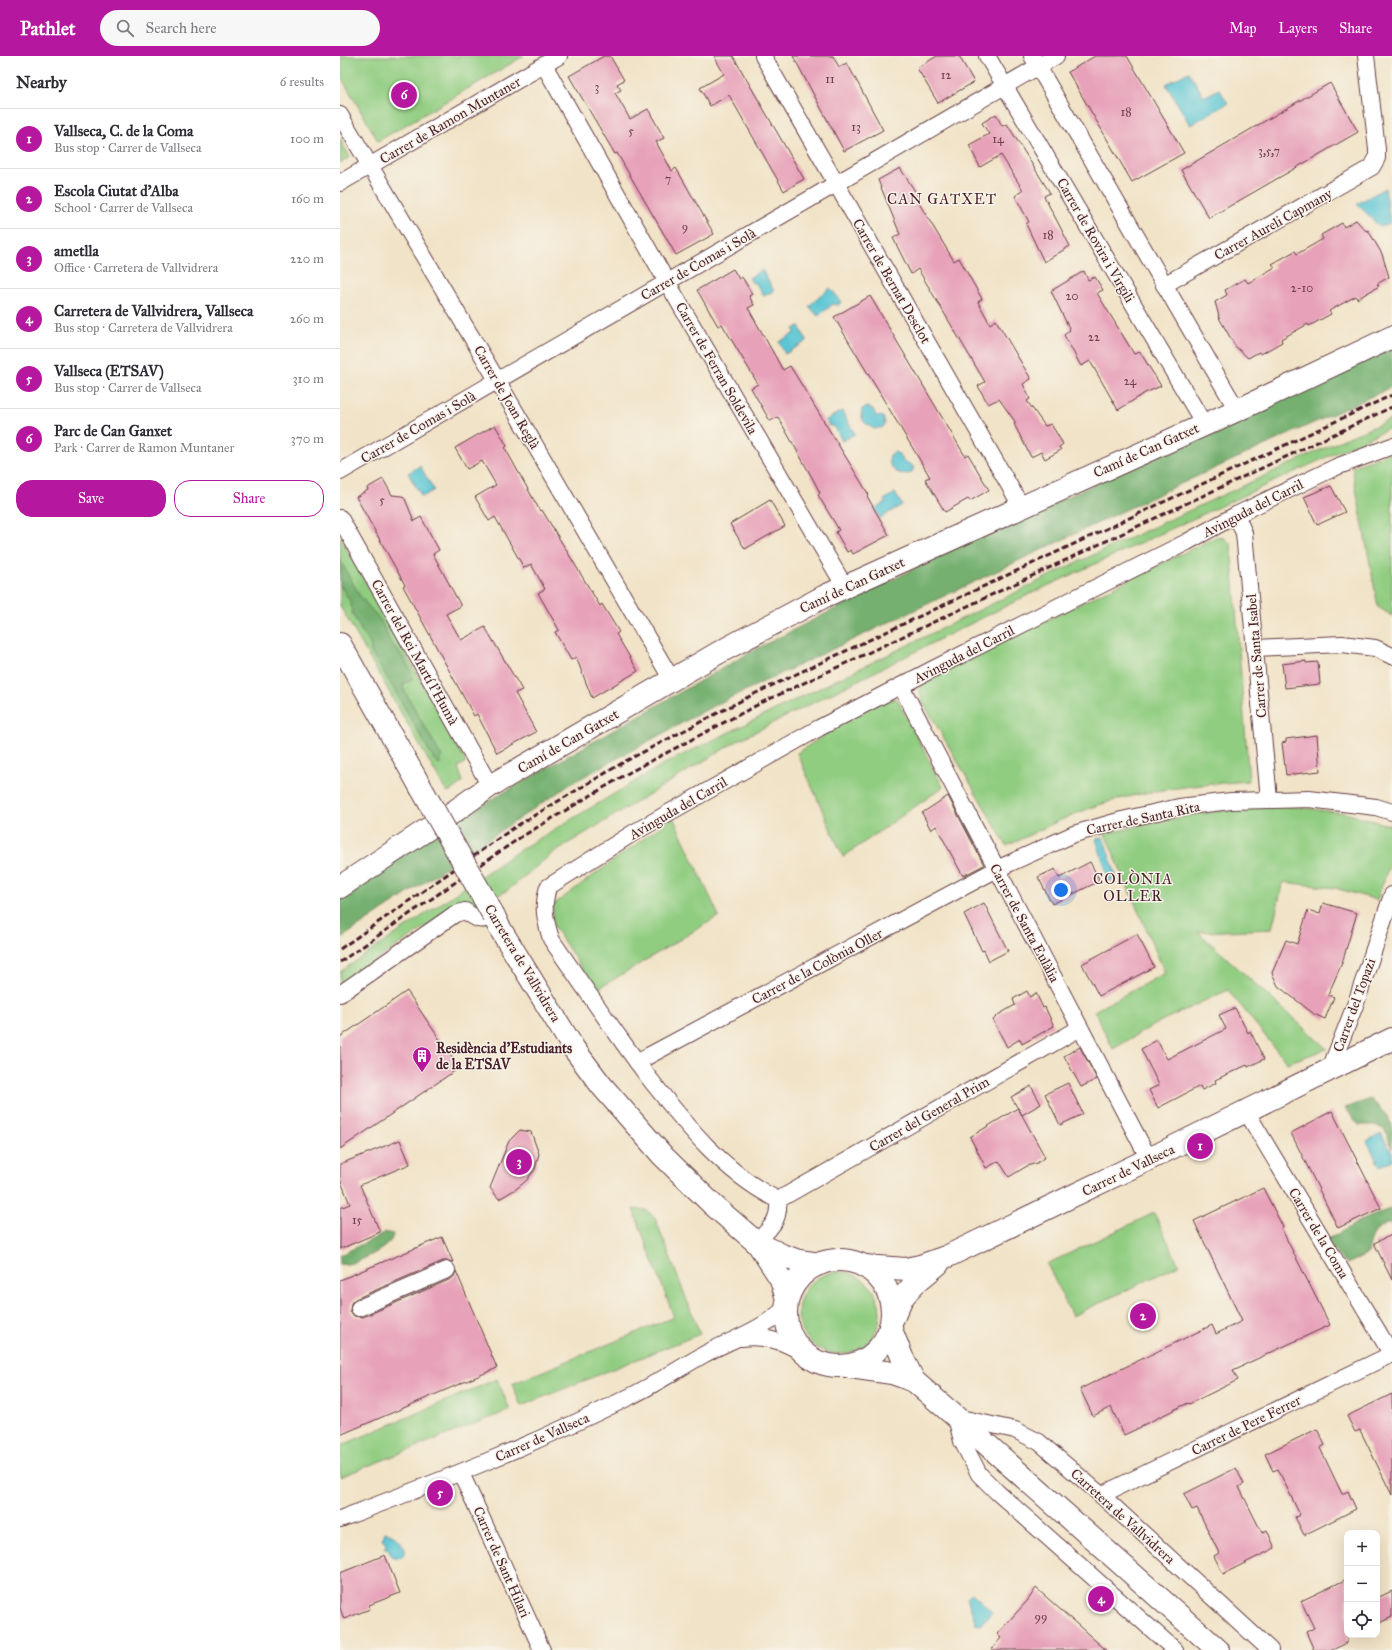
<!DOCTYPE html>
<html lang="en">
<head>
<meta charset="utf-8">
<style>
	body { margin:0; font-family:"IM FELL Great Primer",serif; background:#f7f7f7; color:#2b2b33 }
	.controls { position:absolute; right:12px; bottom:12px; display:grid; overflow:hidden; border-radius:8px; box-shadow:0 4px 16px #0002 }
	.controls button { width:36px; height:36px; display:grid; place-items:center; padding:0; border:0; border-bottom:1px solid #e1e1e2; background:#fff; color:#2b2b33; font:20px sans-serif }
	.you { position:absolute; left:721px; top:834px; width:14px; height:14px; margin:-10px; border:3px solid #fff; border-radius:50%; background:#1a73e8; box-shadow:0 0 0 6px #1a73e833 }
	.badge { display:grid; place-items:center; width:26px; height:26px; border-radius:50%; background:#b5179e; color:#fff; font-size:13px; font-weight:700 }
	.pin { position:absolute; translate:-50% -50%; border:2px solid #fff; box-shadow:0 1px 4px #0006 }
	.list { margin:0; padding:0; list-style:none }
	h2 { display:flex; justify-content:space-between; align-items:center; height:52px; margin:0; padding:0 16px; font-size:17px }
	h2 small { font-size:13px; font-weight:400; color:#7c7c81 }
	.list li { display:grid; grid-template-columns:26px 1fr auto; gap:12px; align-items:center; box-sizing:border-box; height:60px; padding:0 16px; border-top:1px solid #e1e1e2 }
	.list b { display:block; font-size:15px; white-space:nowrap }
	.list p { margin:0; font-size:13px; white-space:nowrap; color:#7c7c81 }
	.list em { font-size:13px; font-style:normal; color:#7c7c81 }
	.actions { display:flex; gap:8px; padding:12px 16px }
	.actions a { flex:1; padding:9px 0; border:1px solid #b5179e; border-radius:16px; text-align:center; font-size:14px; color:#b5179e }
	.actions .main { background:#b5179e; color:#fff }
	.icon { flex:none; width:22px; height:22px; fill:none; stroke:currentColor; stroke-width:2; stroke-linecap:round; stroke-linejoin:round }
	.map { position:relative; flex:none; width:1052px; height:1594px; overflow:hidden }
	header { display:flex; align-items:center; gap:24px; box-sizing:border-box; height:56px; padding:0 20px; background:#b5179e; color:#fff }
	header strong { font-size:19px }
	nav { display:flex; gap:22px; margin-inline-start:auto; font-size:14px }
	.search { width:280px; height:36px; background:#f7f7f7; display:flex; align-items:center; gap:10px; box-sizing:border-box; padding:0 14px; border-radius:22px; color:#7c7c81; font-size:15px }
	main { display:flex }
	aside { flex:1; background:#fff }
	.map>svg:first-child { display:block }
	.green { fill:#91cd81; stroke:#6e7656 }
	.forest { fill:#74b06f; stroke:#5f684d }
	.water { fill:#5ac6d4; stroke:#527280 }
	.building { fill:#e7a1b9 }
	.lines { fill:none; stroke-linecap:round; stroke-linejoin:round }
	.street-casing { stroke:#633c42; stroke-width:18 }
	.secondary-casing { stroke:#633c42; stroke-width:24 }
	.street { stroke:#fff; stroke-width:16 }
	.secondary { stroke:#fff; stroke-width:22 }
	.rail { stroke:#4a1f2b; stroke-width:3; stroke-dasharray:6 3; stroke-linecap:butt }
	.secondary-bridge-casing { stroke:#633c42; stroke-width:24; stroke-linecap:butt }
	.secondary-bridge { stroke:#fff; stroke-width:22 }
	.labels { text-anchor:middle; stroke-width:3; stroke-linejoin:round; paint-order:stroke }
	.number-label { font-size:12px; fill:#71404e }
	.street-label { font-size:14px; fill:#4a1f2b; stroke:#f7f3e8 }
	.poi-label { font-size:14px; font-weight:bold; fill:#4a1f2b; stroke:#f7f3e8; text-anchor:start }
	.neighbourhood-label { font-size:15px; letter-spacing:1px; fill:#4a1f2b; stroke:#f7f3e8 }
</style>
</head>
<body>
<header>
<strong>Pathlet</strong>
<div class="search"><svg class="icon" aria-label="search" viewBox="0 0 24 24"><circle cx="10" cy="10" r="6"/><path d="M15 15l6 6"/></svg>Search here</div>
<nav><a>Map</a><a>Layers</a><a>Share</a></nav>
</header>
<main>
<aside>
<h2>Nearby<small>6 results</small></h2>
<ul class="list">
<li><span class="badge">1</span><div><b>Vallseca, C. de la Coma</b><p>Bus stop · Carrer de Vallseca</p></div><em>100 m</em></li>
<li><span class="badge">2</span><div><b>Escola Ciutat d'Alba</b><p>School · Carrer de Vallseca</p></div><em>160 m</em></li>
<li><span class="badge">3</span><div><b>ametlla</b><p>Office · Carretera de Vallvidrera</p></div><em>220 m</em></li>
<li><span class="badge">4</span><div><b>Carretera de Vallvidrera, Vallseca</b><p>Bus stop · Carretera de Vallvidrera</p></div><em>260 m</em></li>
<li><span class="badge">5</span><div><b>Vallseca (ETSAV)</b><p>Bus stop · Carrer de Vallseca</p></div><em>310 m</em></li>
<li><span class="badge">6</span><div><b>Parc de Can Ganxet</b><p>Park · Carrer de Ramon Muntaner</p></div><em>370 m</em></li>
</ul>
<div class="actions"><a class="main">Save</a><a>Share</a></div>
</aside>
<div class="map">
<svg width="1052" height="1594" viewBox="0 0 1052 1594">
	<rect width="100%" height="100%" fill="#f7f3e8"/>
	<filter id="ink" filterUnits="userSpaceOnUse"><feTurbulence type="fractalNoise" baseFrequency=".025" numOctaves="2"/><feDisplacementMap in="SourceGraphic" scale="8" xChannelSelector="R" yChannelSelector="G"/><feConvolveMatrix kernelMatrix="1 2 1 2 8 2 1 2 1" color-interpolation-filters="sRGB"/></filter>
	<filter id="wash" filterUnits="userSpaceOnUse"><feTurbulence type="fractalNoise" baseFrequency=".012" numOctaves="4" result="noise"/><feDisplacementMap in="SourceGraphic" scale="16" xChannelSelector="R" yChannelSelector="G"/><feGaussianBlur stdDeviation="0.9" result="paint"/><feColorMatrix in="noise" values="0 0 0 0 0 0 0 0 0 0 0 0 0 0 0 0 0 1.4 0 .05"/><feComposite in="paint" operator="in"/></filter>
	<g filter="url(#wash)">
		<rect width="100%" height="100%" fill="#f1e3c7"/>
		<!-- green -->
		<g class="green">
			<polygon points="0,0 184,0 38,85 0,19"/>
			<polygon points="0,83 10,101 0,107"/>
			<polygon points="1052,363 1052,371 690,538 397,685 214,796 168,834 137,850 127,843 0,929 0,916 178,795 326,707 738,506 1004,383"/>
			<polygon points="1052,396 1052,560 1038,551 1012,411"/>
			<polygon points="0,481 126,706 118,711 123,726 107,737 0,550"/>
			<path d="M876 481 884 482 891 488 909 725C856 729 797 734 748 753 720 763 694 777 667 790L582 645 580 636 581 629 593 620Z"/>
			<polygon points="541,642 557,643 603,731 503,801 457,697"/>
			<polygon points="946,750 1005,757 1052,770 1052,801 1037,844 995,832 943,826 932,873 858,876 987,993 947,1007 888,934 817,967 773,993 754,955 825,917 765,778 815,766 876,755"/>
			<polygon points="333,761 379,860 256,934 213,869 213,849"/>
			<polygon points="293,1153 306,1154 315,1162 360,1278 181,1350 172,1328 334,1261"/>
			<polygon points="814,1157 839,1209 732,1260 707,1208"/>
			<circle cx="499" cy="1257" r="41"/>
			<polygon points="157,1323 170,1354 0,1421 0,1390"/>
		</g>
		<!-- forest -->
		<g class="forest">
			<polygon points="1052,292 1052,331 823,436 375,649 232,727 0,883 0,843 81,787 149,745 418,592 605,497"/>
			<polygon points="0,504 20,540 41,565 50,585 62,600 71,615 72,624 63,628 64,634 102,701 100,709 94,704 52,630 31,596 30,587 21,574 12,557 11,547 0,529"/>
			<polygon points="1031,1043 1046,1059 1052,1069 1052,1093 1045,1074 1035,1069 1019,1069 1005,1052"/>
			<path d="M1052 1152V1166C1033 1174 1032 1178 1028 1197L1008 1208 998 1200 987 1184 1020 1165Z"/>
			<path d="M44 1176 53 1178C53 1180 52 1182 51 1184 45 1194 11 1211 0 1208V1199L39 1180Z"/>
		</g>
		<!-- water -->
		<g class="water">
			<polygon points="849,16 864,41 879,33 888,47 850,69 826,28"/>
			<polygon points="1045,132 1050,167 1040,171 1017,148"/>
			<polygon points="422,214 434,235 424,240 415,226 412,227 409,222"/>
			<polygon points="490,232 502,246 498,249 493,248 478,260 469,250"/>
			<polygon points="459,270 467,285 445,298 439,286 455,277 454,273"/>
			<polygon points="527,351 533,353 536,360 543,361 545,367 543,371 534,373 524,366 521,359 522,353"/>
			<polygon points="502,355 515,378 502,385 494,370 489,370 486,364"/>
			<path d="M555 396 560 399 563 405C568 408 578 409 571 417 559 421 546 412 550 399Z"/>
			<polygon points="80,410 94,434 82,441 68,417"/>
			<polygon points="555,437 562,449 540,462 534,453 545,447 544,444"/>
			<polygon points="763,781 777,822 767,826 765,822 768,820 756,783"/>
			<polygon points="1041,1077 1052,1097 1052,1104 1040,1111 1027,1085"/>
			<path d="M45 1476C54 1476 70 1491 62 1501L57 1502 51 1500 48 1493 45 1492 46 1488 42 1484Z"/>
			<polygon points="632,1537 652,1556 640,1569 636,1568 627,1542"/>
		</g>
		<g id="blocks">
			<!-- building -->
			<g class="building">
				<polygon points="264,0 270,0 284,24 277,28 281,34 275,37 290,63 308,53 324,82 316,86 332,115 336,112 374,178 336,199 277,97 275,98 229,20"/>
				<polygon points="374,0 393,0 464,123 444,135 389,39 370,50 360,32 384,18"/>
				<polygon points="453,0 493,0 499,11 507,7 543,74 504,95"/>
				<polygon points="597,0 619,0 634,26 598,47 577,12"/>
				<polygon points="755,0 787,0 844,97 792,126 728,16"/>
				<polygon points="990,27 1018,76 869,162 841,114"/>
				<polygon points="656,58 662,70 667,68 710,137 704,140 730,190 704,206 686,168 689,166 675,140 683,134 661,99 640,111 629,89 649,78 642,67"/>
				<polygon points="560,112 580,143 577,144 614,205 619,202 642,243 638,246 650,268 656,264 691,323 683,328 690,343 687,345 705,370 711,368 723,388 719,391 721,394 705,403 701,396 691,401 674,368 676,367 659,343 648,348 638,330 645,326 578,213 571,218 553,182 560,178 538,124"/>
				<polygon points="1016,164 1026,175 1028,174 1042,198 1049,221 1037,228 1039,230 1017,243 1016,240 989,255 991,258 969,270 968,268 941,283 942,286 921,298 919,296 908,302 895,290 878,260 879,260 875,246 887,239 885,234 905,223 908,227 935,211 932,208 955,195 957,198 983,183 981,179 1002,167 1004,171"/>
				<polygon points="393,213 399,223 402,221 412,238 409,240 414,249 408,252 443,314 450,310 529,439 527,440 549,479 513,498 511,494 507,496 496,476 499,474 478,439 480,437 474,425 438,361 430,365 411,332 418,328 382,268 378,270 357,234"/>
				<polygon points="744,215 748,224 755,221 763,234 757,237 794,298 800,296 821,330 805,337 778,354 750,305 741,310 724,279 730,274 711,235"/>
				<polygon points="530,240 625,400 628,398 649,434 630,445 628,443 605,456 585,423 590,421 494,261"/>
				<polygon points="155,369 167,390 165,392 200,455 202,454 260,550 262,548 279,576 276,578 298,615 252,642 236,601 231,604 215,576 219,574 198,537 205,533 191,508 184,512 155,461 149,465 135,441 156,429 142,405 127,413 115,392"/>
				<polygon points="43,423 52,439 62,440 65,443 74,465 81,461 99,494 93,498 121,550 106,558 121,584 145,571 182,634 175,637 196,676 157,697 137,658 134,660 63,530 65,529 16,441 28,434 27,432"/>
				<polygon points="991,430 1005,456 977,469 964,441"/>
				<polygon points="430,444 445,470 405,493 390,468"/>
				<polygon points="966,605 966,607 978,606 980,628 945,632 942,608"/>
				<polygon points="977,679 980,715 946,719 942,687 946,686 946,683"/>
				<polygon points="608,740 644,809 623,820 596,770 591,774 582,757"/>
				<polygon points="750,806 760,825 712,848 698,821 715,813 719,822"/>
				<polygon points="644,847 668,895 649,905 644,894 642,895 624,858"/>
				<polygon points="983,847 1017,857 1002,907 988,939 994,941 985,963 974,958 938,930 932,917 946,884 957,888 968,854 980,858"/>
				<polygon points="797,878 814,911 759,940 742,908"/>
				<polygon points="67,935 119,1012 0,1093 0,981"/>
				<polygon points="687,935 690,941 696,937 703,952 705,951 714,970 682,988 680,983 667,991 653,964 658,959 675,949 673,943"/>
				<polygon points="895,952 908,977 910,975 924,1003 908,1011 907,1009 875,1024 876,1027 862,1034 860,1030 818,1052 809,1034 819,1029 801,993 817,984 827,1003 886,973 879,959"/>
				<polygon points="740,991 757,1023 741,1031 724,1000"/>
				<polygon points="728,1027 743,1058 720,1069 705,1038"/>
				<polygon points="691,1030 701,1048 682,1059 671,1041"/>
				<polygon points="678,1052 705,1101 697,1107 687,1110 669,1121 659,1105 646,1112 630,1081"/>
				<polygon points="992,1055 1041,1152 998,1172 951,1077"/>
				<polygon points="180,1074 191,1076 199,1098 195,1113 187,1124 176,1133 159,1143 150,1132 169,1085"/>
				<polygon points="60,1084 70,1108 20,1129 40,1176 0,1193 0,1152 10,1148 0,1123 0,1108"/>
				<polygon points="923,1132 943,1171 941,1172 990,1269 893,1314 898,1324 849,1348 848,1347 801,1370 801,1371 784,1379 771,1351 753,1360 740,1333 872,1269 876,1278 902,1265 854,1165"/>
				<polygon points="1052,1179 1052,1224 1034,1187"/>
				<polygon points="102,1181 113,1206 108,1205 103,1205 15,1243 11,1247 10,1255 14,1260 23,1261 111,1223 114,1220 116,1215 157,1312 0,1379 0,1224"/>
				<polygon points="1052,1338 1052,1439 1020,1374 1015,1376 1007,1360"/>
				<polygon points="977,1373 985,1389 980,1392 1002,1438 1008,1435 1016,1453 964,1479 955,1461 960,1459 938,1413 933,1415 925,1398"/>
				<polygon points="896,1412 904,1428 899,1431 922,1477 927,1474 935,1492 883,1518 874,1500 879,1497 857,1452 852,1454 844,1438"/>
				<polygon points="45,1499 60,1537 29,1549 30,1553 4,1563 0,1552 0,1517"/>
				<polygon points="1007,1523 1007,1587 992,1594 974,1594 966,1576 974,1572 961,1545"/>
				<polygon points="696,1532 766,1594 651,1594 661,1582 657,1578 688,1544"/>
				<polygon points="1052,1535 1052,1561 1037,1568 1037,1542"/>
			</g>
		</g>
	</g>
	<g filter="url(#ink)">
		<use href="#blocks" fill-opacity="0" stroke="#633c42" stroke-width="1"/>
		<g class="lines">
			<!-- street casing -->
			<g class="street-casing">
				<g id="street">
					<polyline points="423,0 681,450"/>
					<polyline points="647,0 864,368"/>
					<polyline points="692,0 897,354"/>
					<polyline points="204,9 327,226 505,531"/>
					<polyline points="0,59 157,324 332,624"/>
					<polyline points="0,127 219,0"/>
					<polyline points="824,229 1032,111 1037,102 1037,93 1026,0"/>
					<polyline points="0,416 716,0"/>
					<polyline points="896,459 904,477 929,743"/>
					<polyline points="0,462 150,730"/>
					<polyline points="915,592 1002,588 1035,592 1052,600"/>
					<polyline points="561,630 809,1103"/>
					<path d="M0 938 115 858 125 855C137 863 139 867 154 860"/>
					<polyline points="297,1006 657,813 734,778 782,764 839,751 891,745 969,743 1036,751 1052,756"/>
					<polyline points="990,1013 1017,944 1052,839"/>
					<polyline points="906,1055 1052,1299"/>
					<path d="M438 1144C384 1117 346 1069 309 1022 275 977 243 930 211 883 205 863 202 852 208 831L293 777 479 672 597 611 847 486 896 459 996 411 1052 390"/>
					<polyline points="438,1144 740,972"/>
					<path d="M417 1187C429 1171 440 1167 438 1144"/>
					<polyline points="19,1252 107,1214"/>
					<path d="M401 1282C424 1279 443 1285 463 1297"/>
					<polyline points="121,1417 202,1594"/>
					<polyline points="761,1439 1052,1298"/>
					<path d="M0 1463C98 1426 195 1388 289 1341 314 1329 338 1313 363 1299 390 1284 423 1274 446 1251"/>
					<polyline points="835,1594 657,1436 639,1418 622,1385 616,1361 675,1374 699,1386 761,1439 930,1594"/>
				</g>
			</g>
			<!-- secondary casing -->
			<g class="secondary-casing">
				<g id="secondary">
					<polyline points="0,588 80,730"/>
					<polyline points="0,831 115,755 150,730 378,597 485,540 913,347 1052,281"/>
					<polyline points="154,860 159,871 234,993 261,1029 323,1100 373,1149 417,1187 442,1199 459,1205 480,1208"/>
					<polyline points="418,1188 441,1223 447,1243"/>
					<circle cx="499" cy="1257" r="53"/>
					<polyline points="524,1210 566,1213 580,1210 608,1200 809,1103 1052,983"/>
					<polyline points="553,1262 562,1242 574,1228 598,1208"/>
					<polyline points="550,1271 562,1301 574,1325"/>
					<polyline points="510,1311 552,1317 574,1325 616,1361 878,1594"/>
				</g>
			</g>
			<!-- street -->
			<use href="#street" class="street"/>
			<!-- secondary -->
			<use href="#secondary" class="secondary"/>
			<!-- rail -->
			<g class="rail">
				<polyline points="0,893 175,771 284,706 416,637 1052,339"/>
				<polyline points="0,906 181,781 290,716 421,647 1052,351"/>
			</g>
			<!-- secondary-bridge casing -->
			<g class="secondary-bridge-casing">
				<polyline id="secondary-bridge" points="80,730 154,860"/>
			</g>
			<!-- secondary-bridge -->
			<use href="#secondary-bridge" class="secondary-bridge"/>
		</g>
	</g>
	<!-- icons -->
	<defs>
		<g id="building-pin" transform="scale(1)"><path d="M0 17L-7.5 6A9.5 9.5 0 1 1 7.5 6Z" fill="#b5179e" stroke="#f7f3e8"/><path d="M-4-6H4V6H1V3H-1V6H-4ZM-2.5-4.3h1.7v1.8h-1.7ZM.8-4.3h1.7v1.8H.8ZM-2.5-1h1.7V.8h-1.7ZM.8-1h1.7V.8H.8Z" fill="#fff"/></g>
	</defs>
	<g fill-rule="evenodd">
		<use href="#building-pin" x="82" y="1000"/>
	</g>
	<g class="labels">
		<!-- number labels -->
		<g class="number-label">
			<text x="606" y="23">12</text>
			<text x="490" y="27">11</text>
			<text x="257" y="35">3</text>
			<text x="786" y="60">18</text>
			<text x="516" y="75">13</text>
			<text x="291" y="79">5</text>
			<text x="658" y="87">14</text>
			<text x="929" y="99">3,5,7</text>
			<text x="328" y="127">7</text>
			<text x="345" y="175">9</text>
			<text x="708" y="183">18</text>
			<text x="962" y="236">2-10</text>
			<text x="732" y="244">20</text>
			<text x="754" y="285">22</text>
			<text x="790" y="329">24</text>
			<text x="42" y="448">5</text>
			<text x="17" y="1168">15</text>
			<text x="701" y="1565">99</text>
		</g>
		<!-- street labels -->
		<g class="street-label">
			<text transform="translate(110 64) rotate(-30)" y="5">Carrer de Ramon Muntaner</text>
			<text transform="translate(933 168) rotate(-29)" y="5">Carrer Aureli Capmany</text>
			<text transform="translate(756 184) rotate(60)" y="5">Carrer de Rovira i Virgili</text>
			<text transform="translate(358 208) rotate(-30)" y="5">Carrer de Comas i Solà</text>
			<text transform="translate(552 225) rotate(60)" y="5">Carrer de Bernat Desclot</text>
			<text transform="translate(377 312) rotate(60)" y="5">Carrer de Ferran Soldevila</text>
			<text transform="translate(167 341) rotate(60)" y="5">Carrer de Joan Reglà</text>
			<text transform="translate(78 371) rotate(-30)" y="5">Carrer de Comas i Solà</text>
			<text transform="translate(806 394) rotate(-24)" y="5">Camí de Can Gatxet</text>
			<text transform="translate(913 452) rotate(-27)" y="5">Avinguda del Carril</text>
			<text transform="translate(512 529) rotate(-25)" y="5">Camí de Can Gatxet</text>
			<text transform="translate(75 596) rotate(61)" y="5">Carrer del Rei Martí l'Humà</text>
			<text transform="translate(624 598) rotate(-27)" y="5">Avinguda del Carril</text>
			<text transform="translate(916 600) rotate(-95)" y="5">Carrer de Santa Isabel</text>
			<text transform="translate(228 685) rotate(-30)" y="5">Camí de Can Gatxet</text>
			<text transform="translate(338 752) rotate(-30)" y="5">Avinguda del Carril</text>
			<text transform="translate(803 762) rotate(-12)" y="5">Carrer de Santa Rita</text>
			<text transform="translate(685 867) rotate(62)" y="5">Carrer de Santa Eulàlia</text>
			<text transform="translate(183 907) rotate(59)" y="5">Carretera de Vallvidrera</text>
			<text transform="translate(477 910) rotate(-28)" y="5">Carrer de la Colònia Oller</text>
			<text transform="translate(1014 949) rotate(-70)" y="5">Carrer del Topazi</text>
			<text transform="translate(589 1058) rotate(-30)" y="5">Carrer del General Prim</text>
			<text transform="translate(788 1114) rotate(-26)" y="5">Carrer de Vallseca</text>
			<text transform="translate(979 1177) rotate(59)" y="5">Carrer de la Coma</text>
			<text transform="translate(906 1369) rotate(-26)" y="5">Carrer de Pere Ferrer</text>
			<text transform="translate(202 1381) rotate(-24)" y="5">Carrer de Vallseca</text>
			<text transform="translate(783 1460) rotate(42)" y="5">Carretera de Vallvidrera</text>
			<text transform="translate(162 1506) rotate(66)" y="5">Carrer de Sant Hilari</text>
		</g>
		<!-- poi labels -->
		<g class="poi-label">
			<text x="96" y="997">Residència d'Estudiants<tspan x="96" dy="16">de la ETSAV</tspan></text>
		</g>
		<!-- neighbourhood labels -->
		<g class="neighbourhood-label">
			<text x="602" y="148">CAN GATXET</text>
			<text x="793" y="828">COLÒNIA<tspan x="793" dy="17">OLLER</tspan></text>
		</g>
	</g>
</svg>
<div class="controls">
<button>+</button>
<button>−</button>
<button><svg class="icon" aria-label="locate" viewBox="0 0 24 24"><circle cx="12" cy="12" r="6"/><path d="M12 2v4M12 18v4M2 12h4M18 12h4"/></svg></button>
</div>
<div class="you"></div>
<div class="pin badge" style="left:860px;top:1090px">1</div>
<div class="pin badge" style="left:803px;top:1260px">2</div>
<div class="pin badge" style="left:179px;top:1106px">3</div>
<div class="pin badge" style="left:761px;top:1543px">4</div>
<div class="pin badge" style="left:100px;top:1437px">5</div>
<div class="pin badge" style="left:64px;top:39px">6</div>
</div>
</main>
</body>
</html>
